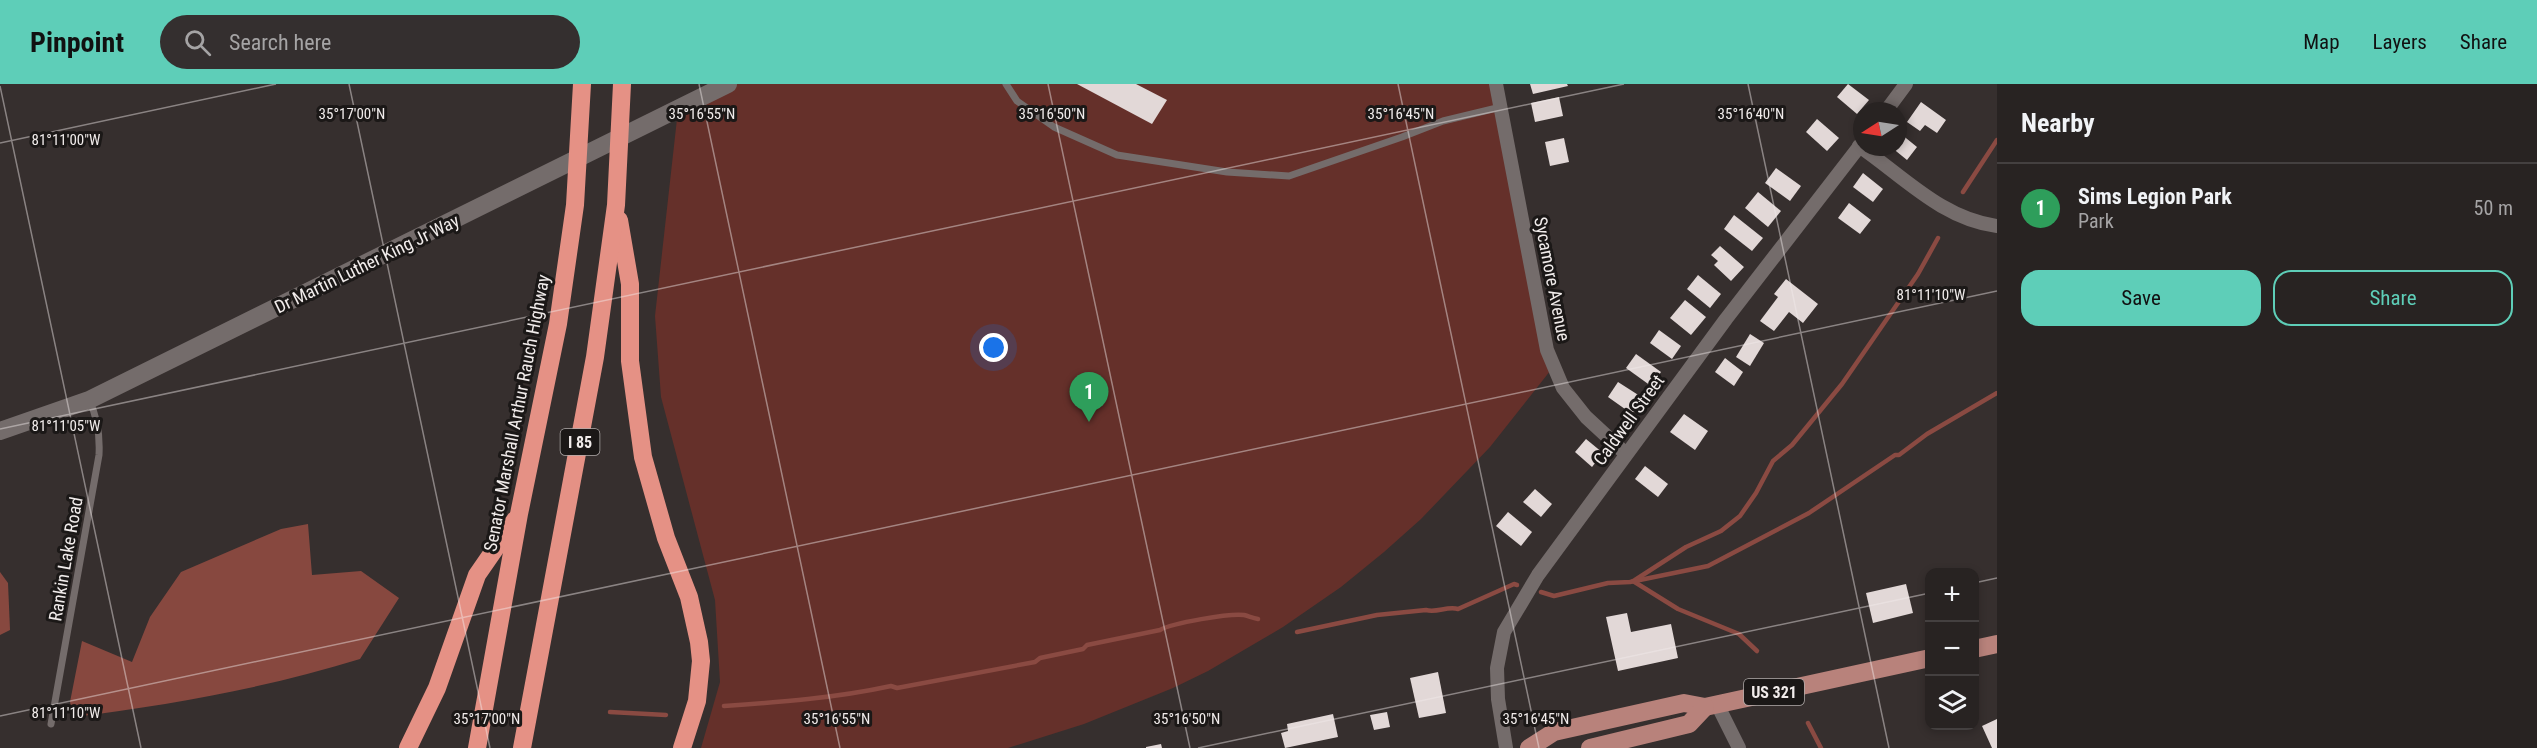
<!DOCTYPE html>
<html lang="en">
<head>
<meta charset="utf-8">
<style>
	body { margin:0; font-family:"Roboto Condensed",sans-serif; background:#342f2f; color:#f1f3f6 }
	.controls { position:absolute; right:18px; bottom:18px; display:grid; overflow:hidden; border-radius:12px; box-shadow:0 3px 9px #0003 }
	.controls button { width:54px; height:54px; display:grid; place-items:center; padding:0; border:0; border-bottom:2px solid #444040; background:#282322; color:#f1f3f6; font:30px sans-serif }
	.compass { position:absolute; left:1853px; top:18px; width:54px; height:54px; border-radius:50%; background:#282322; box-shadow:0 3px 9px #0003; rotate:258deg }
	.you { position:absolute; left:994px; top:264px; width:21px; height:21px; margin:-15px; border:4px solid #fff; border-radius:50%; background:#1a73e8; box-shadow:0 0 0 9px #1a73e833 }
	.badge { display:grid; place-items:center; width:39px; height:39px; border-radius:50%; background:#5eceb8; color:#fff; font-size:20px; font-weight:700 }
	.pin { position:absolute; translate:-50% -50px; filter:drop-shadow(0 2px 3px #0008) }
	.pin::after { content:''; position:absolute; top:32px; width:21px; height:18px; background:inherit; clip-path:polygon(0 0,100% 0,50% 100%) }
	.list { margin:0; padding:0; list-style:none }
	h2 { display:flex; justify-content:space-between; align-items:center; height:78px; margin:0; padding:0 24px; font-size:26px }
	h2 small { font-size:20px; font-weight:400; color:#a5a4a5 }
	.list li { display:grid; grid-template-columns:39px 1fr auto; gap:18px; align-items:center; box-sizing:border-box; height:90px; padding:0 24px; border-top:2px solid #444040 }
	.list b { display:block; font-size:22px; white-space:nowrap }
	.list p { margin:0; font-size:20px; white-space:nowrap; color:#a5a4a5 }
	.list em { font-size:20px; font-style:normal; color:#a5a4a5 }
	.actions { display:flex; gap:12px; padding:18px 24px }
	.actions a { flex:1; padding:14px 0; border:2px solid #5eceb8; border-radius:18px; text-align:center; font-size:21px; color:#5eceb8 }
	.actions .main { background:#5eceb8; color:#111 }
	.icon { flex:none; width:33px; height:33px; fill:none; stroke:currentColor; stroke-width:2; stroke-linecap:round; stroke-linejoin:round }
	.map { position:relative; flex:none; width:1997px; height:664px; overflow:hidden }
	header { display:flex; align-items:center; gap:36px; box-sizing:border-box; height:84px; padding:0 30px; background:#5eceb8; color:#111 }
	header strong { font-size:28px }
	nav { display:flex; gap:33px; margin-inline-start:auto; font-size:21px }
	.search { width:420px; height:54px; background:#342f2f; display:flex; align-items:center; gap:15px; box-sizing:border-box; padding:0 21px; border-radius:33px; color:#a5a4a5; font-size:22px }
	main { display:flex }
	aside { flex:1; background:#282322 }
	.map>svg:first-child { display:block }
	.green { fill:#65302a }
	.forest { fill:#87483f }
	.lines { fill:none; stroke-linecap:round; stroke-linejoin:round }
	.stream { stroke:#8a4a42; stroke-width:4.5 }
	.building { fill:#e2d8d7 }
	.lane { stroke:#746c6b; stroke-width:7 }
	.street { stroke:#746c6b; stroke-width:14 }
	.secondary { stroke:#746c6b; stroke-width:18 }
	.primary { stroke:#b8827b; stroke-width:18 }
	.highway { stroke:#e59185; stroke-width:18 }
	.ticks { fill:none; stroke:#f1eceb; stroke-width:1.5; stroke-opacity:0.45 }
	.labels { text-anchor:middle; stroke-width:6; stroke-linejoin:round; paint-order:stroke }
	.shield { fill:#1b1817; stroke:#b1acab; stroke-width:1.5 }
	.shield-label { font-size:16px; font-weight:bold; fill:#f1eceb }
	.street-label { font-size:18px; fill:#f1eceb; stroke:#1b1817 }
	.ticks-label { font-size:15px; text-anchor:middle; fill:#f1eceb; stroke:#1b1817; stroke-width:6; stroke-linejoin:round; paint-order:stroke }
</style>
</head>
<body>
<header>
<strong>Pinpoint</strong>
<div class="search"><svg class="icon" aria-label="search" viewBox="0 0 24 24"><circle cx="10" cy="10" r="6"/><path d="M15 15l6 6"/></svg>Search here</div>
<nav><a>Map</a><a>Layers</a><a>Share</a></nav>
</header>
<main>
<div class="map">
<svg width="1997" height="664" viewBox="0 0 1997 664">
	<rect width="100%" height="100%" fill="#362f2e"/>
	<!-- green -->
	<polygon class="green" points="728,0 1496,0 1554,282 1490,363 1421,435 1384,468 1341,503 1283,543 1208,587 1173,604 1084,640 1008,664 701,664 720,598 715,516 661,313 655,232 678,26"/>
	<!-- forest -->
	<g class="forest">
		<path d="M308 440 312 491 361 487 399 514 360 575C266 604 171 621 73 633L70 618 82 557 132 578 150 533 181 488 281 445Z"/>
		<polygon points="0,488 8,499 10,546 0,551"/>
	</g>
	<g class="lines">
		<!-- stream -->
		<g class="stream">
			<polyline points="1963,108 1997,56"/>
			<polyline points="1635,496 1686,463 1721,447 1740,432 1756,409 1773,377 1792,361 1842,300 1918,190 1938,154"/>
			<polyline points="1633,497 1678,525 1739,550 1757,567"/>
			<polyline points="1541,508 1554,512 1608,499 1630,498 1708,482 1809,429 1895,371 1899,371 1927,350 1997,309"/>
			<path d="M1297 548 1377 531 1426 526C1437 529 1447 522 1458 525L1514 500 1517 501"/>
			<path d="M724 622C780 618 836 614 891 602L897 604 1035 578 1040 574 1083 565 1087 561 1160 546C1172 539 1230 529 1244 531 1248 532 1253 534 1258 535"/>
			<polyline points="610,628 666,631"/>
			<polyline points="1808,639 1821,664"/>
		</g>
	</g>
	<!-- building -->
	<g class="building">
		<polygon points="1077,0 1136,0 1167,16 1152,40"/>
		<polygon points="1530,0 1567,0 1568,2 1533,10"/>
		<polygon points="1848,0 1869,16 1857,30 1837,13"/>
		<polygon points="1559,13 1563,32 1535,38 1531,19"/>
		<polygon points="1921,18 1946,36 1937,49 1925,41 1920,47 1907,38"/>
		<polygon points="1817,35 1839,54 1827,67 1806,48"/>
		<polygon points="1901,50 1917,63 1907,76 1891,63 1898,63 1898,54"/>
		<polygon points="1564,54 1569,78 1550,82 1545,58"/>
		<polygon points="1776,84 1801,102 1790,117 1765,99"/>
		<polygon points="1863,89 1883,105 1873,118 1853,103"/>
		<polygon points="1758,108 1781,127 1768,143 1745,124"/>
		<polygon points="1849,119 1871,136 1860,150 1838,134"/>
		<polygon points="1734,131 1763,154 1752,167 1724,145"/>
		<polygon points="1720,162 1744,183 1731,197 1714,181 1718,177 1711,171"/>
		<polygon points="1698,191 1721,210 1710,224 1687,205"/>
		<polygon points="1786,195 1818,220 1803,239 1789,228 1774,247 1760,237 1778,213 1774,210"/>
		<polygon points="1685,216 1706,233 1691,251 1670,234"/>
		<polygon points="1659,246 1681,262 1672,275 1650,259"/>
		<polygon points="1750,250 1764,259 1750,282 1736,273"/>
		<polygon points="1636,270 1661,288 1651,302 1626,284"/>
		<polygon points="1725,274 1743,288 1734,302 1715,288"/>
		<polygon points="1618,298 1643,314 1632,330 1608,313"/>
		<polygon points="1684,330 1708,347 1695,366 1670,348"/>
		<polygon points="1586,355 1603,369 1592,383 1575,368"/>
		<polygon points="1645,382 1668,400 1658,413 1635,395"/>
		<polygon points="1535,405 1552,420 1541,433 1523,418"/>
		<polygon points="1508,428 1532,448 1521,462 1496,442"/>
		<polygon points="1906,500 1913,529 1873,539 1866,509"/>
		<polygon points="1627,529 1631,548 1671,540 1678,574 1618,587 1606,533"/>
		<polygon points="1438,588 1446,629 1419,634 1410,594"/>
		<polygon points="1387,628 1390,643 1374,646 1370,631"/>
		<polygon points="1333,630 1338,653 1285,664 1281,649 1288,647 1287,640"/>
		<polygon points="1997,635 1997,664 1992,664 1982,642"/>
		<polygon points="1161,660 1162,664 1146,664 1146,663"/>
	</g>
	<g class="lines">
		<!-- lane -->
		<g class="lane">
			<polyline points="1006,0 1017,17 1054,43 1117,71 1227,88 1289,92 1402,53 1443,37 1501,23"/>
			<path d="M51 640 99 371C100 351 98 334 89 316"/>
		</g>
		<!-- street -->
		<g class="street">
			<polyline points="1496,0 1547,266 1563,304 1586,333 1626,370"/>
			<polyline points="1886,27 1906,0"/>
			<path d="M1859 62C1903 92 1942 135 1997 142"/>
			<polyline points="1717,620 1739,664"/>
			<polyline points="1506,664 1498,615 1497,584 1504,548 1538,491 1726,235 1862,59"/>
		</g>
		<!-- secondary -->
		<polyline class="secondary" points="0,347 89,316 728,0"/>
		<!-- primary -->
		<g class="primary">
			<polyline points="1974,565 1997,560"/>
			<polyline points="1529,664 1554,648 1684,619 1705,623 1930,574"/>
			<polyline points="1590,664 1689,640 1705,623"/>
		</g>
		<!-- highway -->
		<g class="highway">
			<polyline points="619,136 630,200 630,277 643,373 666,454 689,513 699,558 701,577 697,617 682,664"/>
			<polyline points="408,664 437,604 477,491 515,436"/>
			<polyline points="477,664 519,430 558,240 575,121 582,0"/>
			<polyline points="522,664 595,273 616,121 622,0"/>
		</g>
	</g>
	<!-- ticks -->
	<path class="ticks" d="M349 0 490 664M699 0 840 664M1048 0 1190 664M1398 0 1539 664M1748 0 1889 664M0 2 141 664M0 59 276 0M0 345 1624 0M1974 499 1997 494M0 632 1997 207M1198 664 1930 509"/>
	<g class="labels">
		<!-- shield labels -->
		<g class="shield">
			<rect x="560.5" y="345" width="39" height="26" rx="4.5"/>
			<rect x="1744" y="595" width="60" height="26" rx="4.5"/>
		</g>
		<g class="shield-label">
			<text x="580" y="364">I 85</text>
			<text x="1774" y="614">US 321</text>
		</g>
		<!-- street labels -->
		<g class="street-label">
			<text transform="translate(367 180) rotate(-26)" y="6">Dr Martin Luther King Jr Way</text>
			<text transform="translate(1552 195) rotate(79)" y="6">Sycamore Avenue</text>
			<text transform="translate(517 329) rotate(-79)" y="6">Senator Marshall Arthur Rauch Highway</text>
			<text transform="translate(1629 336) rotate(-54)" y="6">Caldwell Street</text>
			<text transform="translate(66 475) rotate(-80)" y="6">Rankin Lake Road</text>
		</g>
	</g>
	<g class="ticks-label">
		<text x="352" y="35">35°17'00"N</text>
		<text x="702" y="35">35°16'55"N</text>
		<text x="1052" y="35">35°16'50"N</text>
		<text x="1401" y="35">35°16'45"N</text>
		<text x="1751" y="35">35°16'40"N</text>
		<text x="66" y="61">81°11'00"W</text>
		<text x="1931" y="216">81°11'10"W</text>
		<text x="66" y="347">81°11'05"W</text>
		<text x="66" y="634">81°11'10"W</text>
		<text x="1187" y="640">35°16'50"N</text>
		<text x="487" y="640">35°17'00"N</text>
		<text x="837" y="640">35°16'55"N</text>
		<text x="1536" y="640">35°16'45"N</text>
	</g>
</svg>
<div class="controls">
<button>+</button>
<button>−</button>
<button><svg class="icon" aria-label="layers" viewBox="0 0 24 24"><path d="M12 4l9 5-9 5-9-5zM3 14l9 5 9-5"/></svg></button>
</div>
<svg class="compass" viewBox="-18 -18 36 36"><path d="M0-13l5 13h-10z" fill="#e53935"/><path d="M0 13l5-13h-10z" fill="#a5a4a5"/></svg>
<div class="you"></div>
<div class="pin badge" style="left:1089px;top:338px;background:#2e9e5b">1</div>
</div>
<aside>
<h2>Nearby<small></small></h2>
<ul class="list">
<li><span class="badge" style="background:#2e9e5b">1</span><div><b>Sims Legion Park</b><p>Park</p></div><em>50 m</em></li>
</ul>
<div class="actions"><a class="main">Save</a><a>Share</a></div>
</aside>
</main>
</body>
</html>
